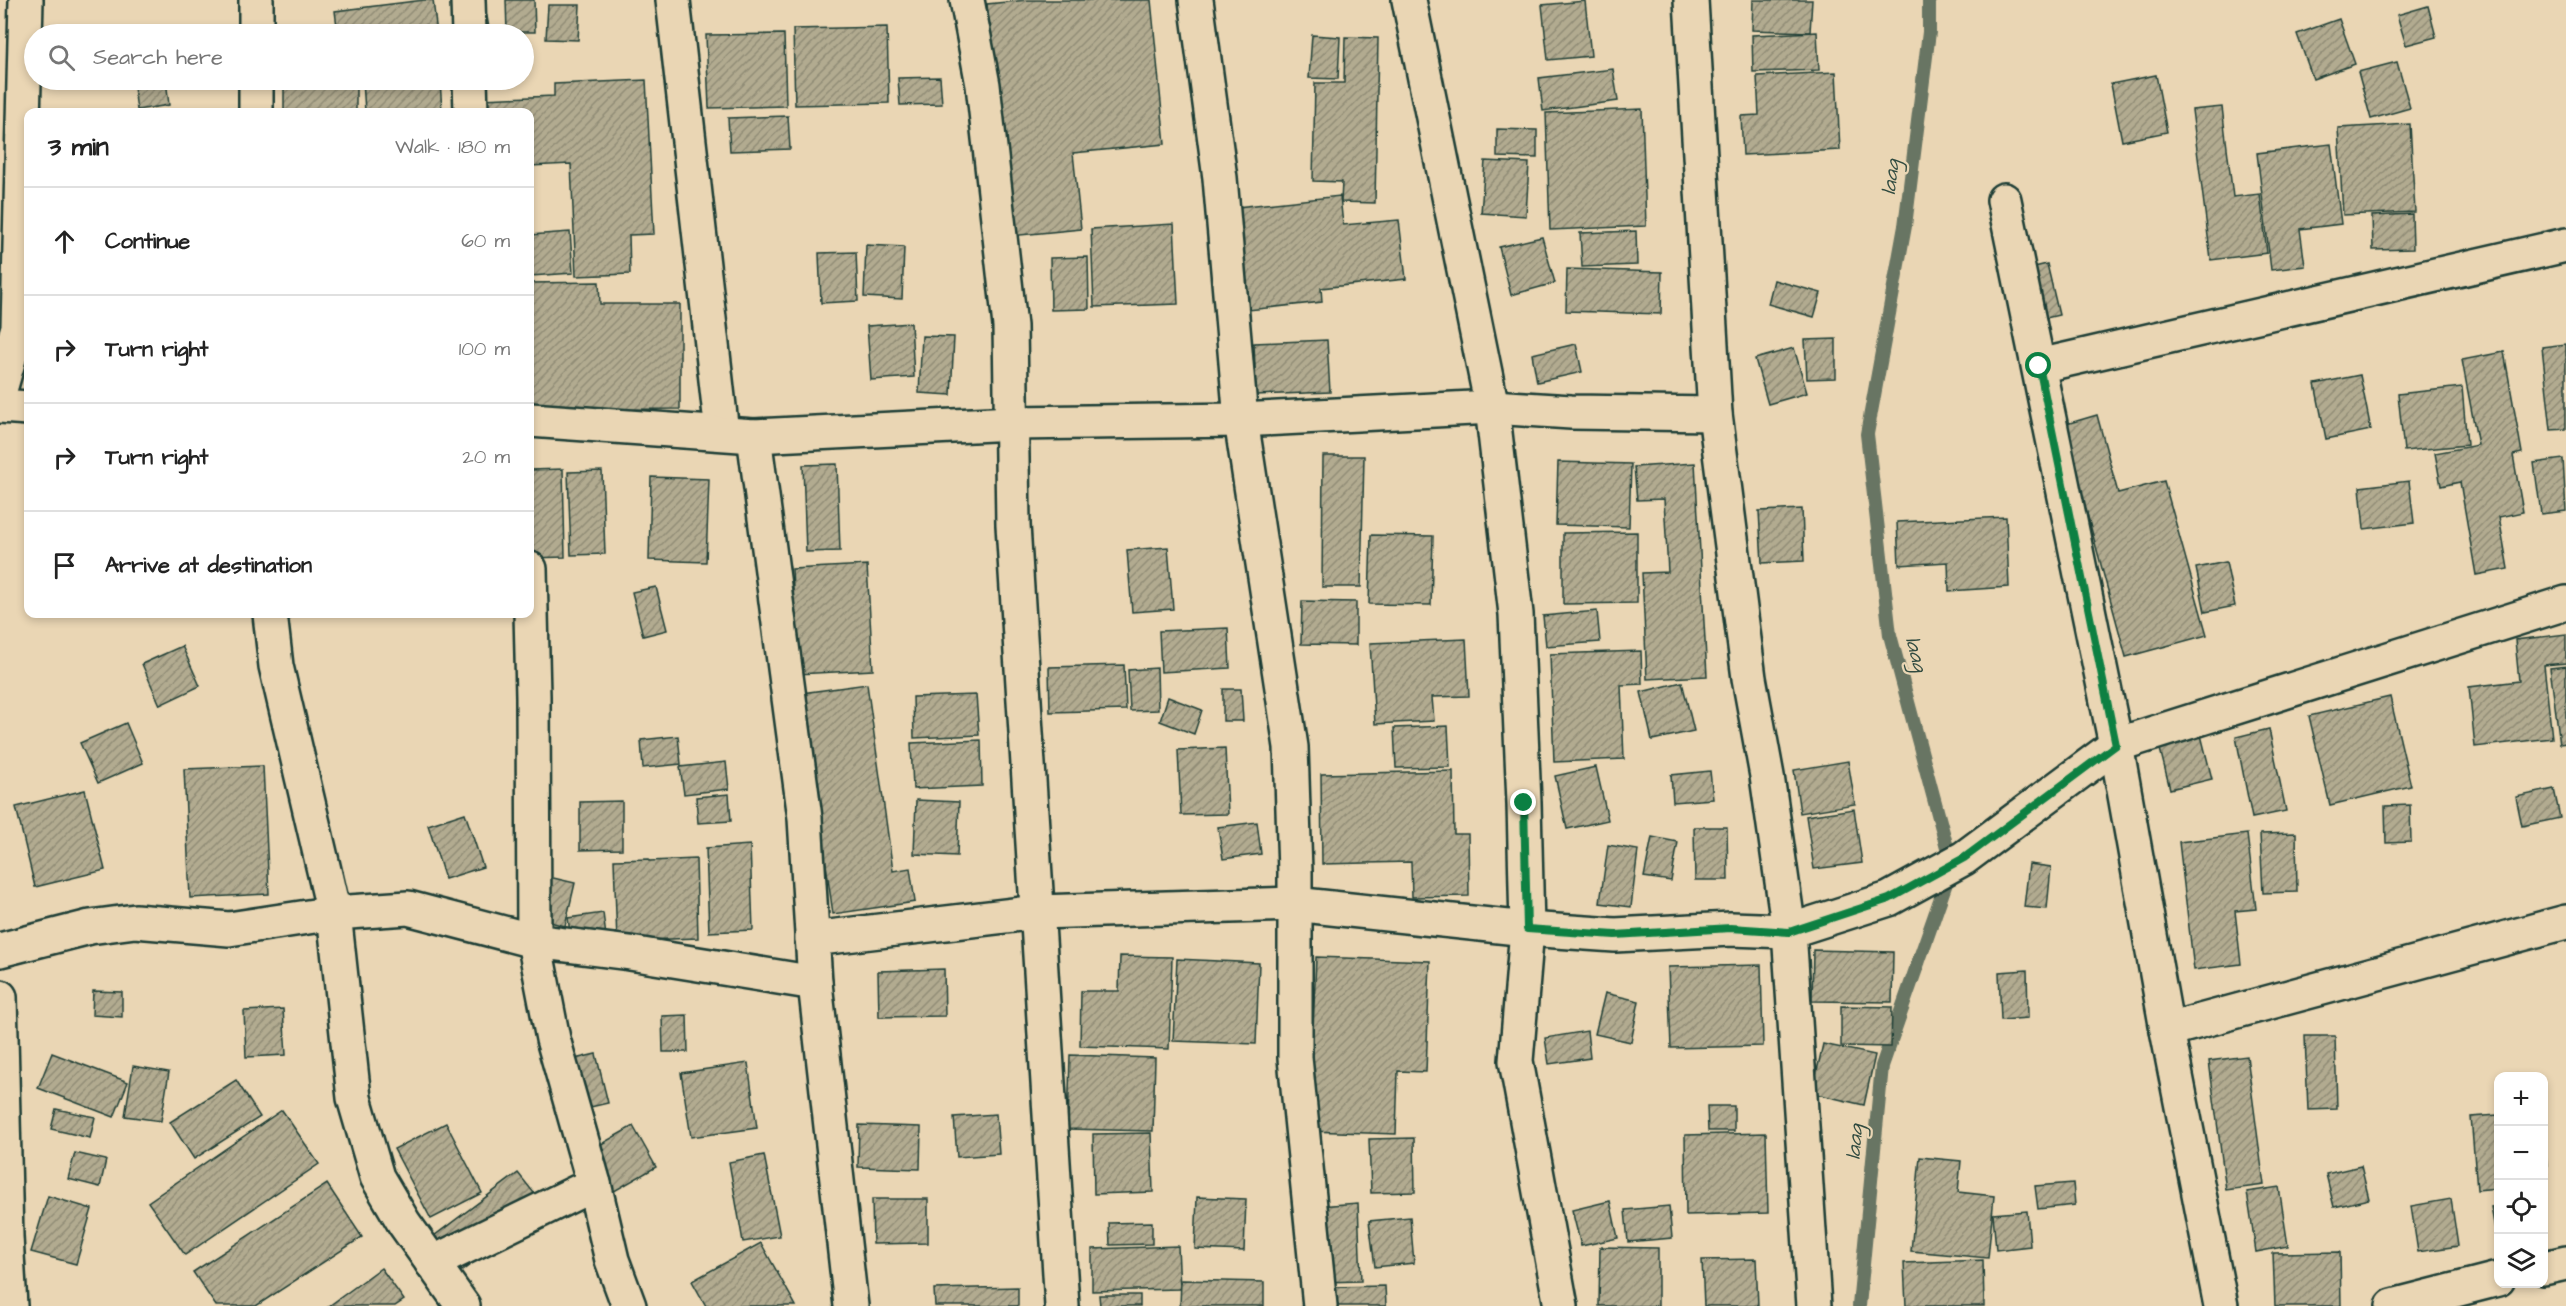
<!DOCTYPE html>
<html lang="en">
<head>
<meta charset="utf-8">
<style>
	body { margin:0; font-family:"Architects Daughter",sans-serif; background:#f6f6f6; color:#222 }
	.controls { position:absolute; right:18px; bottom:18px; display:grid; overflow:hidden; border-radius:12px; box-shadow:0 3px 9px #0003 }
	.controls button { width:54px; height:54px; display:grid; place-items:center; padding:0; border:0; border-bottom:2px solid #e0e0e0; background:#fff; color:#222; font:30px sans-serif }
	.stop { position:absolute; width:18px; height:18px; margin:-14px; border:4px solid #0b8043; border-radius:50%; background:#fff }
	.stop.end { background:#0b8043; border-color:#fff; box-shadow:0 2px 6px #0008 }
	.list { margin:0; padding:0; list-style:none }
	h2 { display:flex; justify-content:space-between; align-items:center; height:78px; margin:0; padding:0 24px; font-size:26px }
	h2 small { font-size:20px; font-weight:400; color:#767676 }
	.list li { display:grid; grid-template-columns:39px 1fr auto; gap:18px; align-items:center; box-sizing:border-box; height:108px; padding:0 24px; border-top:2px solid #e0e0e0 }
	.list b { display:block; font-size:22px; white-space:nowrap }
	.list em { font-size:20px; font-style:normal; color:#767676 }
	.icon { flex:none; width:33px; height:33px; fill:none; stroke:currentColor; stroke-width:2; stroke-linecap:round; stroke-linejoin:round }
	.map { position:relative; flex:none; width:2566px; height:1306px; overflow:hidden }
	.search { position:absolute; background:#fff; box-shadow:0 3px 9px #0003; left:24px; top:24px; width:510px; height:66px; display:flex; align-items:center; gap:15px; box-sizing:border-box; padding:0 21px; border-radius:33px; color:#767676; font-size:22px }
	.panel { position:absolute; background:#fff; box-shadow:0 3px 9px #0003; left:24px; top:108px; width:510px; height:510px; border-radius:12px }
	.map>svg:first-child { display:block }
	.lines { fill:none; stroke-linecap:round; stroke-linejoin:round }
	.stream { stroke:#687563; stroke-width:14 }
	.building { fill:url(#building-hatch); stroke:#1f3d34; stroke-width:1.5 }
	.minor-casing { stroke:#1f3d34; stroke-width:38 }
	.minor { stroke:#ead6b4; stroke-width:33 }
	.route { stroke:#0b8043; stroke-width:8 }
	.labels { text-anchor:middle; stroke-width:4.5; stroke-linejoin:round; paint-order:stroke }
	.water-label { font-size:21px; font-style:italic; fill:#314b40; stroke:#ead6b4 }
</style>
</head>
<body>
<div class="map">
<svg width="2566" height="1306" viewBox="0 0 2566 1306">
	<defs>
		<pattern id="building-hatch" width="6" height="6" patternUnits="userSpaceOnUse" patternTransform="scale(1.5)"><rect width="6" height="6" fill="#b2ab90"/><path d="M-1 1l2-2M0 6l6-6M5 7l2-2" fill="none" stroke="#908c76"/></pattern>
	</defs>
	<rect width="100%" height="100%" fill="#ead6b4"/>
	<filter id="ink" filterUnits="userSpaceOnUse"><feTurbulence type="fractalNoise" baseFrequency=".0167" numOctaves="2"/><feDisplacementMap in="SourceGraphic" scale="12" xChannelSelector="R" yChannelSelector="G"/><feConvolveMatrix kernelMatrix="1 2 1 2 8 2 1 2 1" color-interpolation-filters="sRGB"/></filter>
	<g filter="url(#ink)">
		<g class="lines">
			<!-- stream -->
			<polyline class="stream" points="1859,1306 1882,1066 1952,866 1890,635 1867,434 1905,226 1929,32 1929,0"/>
		</g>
		<!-- building -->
		<g class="building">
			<polygon points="424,0 433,0 437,34 338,34 335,11"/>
			<polygon points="506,0 534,0 535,32 507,32"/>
			<polygon points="1027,0 1151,0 1165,144 1073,153 1081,229 1010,236 987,4"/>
			<polygon points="1753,0 1812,0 1810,32 1752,30"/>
			<polygon points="1585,1 1591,56 1548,60 1542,5"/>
			<polygon points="548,5 580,5 578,40 546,39"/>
			<polygon points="2428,6 2436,37 2406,45 2397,15"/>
			<polygon points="487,16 490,34 473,34 470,18"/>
			<polygon points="2339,19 2355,64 2313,79 2297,34"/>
			<polygon points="887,27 889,103 795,105 793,29"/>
			<polygon points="1817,32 1819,70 1753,72 1752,35"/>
			<polygon points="784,34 786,106 709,108 706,35"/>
			<polygon points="1312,35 1340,37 1338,79 1309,78"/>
			<polygon points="1345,37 1378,38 1375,203 1341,202 1342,182 1313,181 1315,83 1344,83"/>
			<polygon points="2397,62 2410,108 2371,119 2358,72"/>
			<polygon points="1613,69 1618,101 1543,111 1539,78"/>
			<polygon points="1836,72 1840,150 1743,155 1741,116 1759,115 1757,76"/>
			<polygon points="2156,75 2167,132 2122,141 2111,84"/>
			<polygon points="940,77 942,104 900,105 898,78"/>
			<polygon points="133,80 166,80 169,105 137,110"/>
			<polygon points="363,80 440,80 442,112 365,112"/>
			<polygon points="646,80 654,234 629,235 630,274 576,276 571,164 530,166 530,112 483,112 482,99 554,96 554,84"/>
			<polygon points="356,82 356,112 284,112 284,83"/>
			<polygon points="2222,107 2233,197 2260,194 2267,253 2211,260 2192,110"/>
			<polygon points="1642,109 1646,226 1550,230 1546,113"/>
			<polygon points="788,116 790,149 730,151 728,118"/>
			<polygon points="2410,124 2415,212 2343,215 2338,128"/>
			<polygon points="1497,129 1537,130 1537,158 1497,157"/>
			<polygon points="2331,144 2341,224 2300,229 2305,266 2271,270 2257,153"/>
			<polygon points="1485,161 1529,163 1526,216 1481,213"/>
			<polygon points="1340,196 1343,225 1399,220 1406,279 1321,288 1322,302 1248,310 1237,207"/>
			<polygon points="2412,214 2413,249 2373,250 2372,216"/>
			<polygon points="1174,224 1178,304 1094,307 1091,229"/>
			<polygon points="1636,231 1637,265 1582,267 1580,233"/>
			<polygon points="570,232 573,273 531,276 530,235"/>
			<polygon points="1542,237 1555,283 1511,295 1499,247"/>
			<polygon points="866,245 904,247 902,299 864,297"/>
			<polygon points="856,252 858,301 821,303 819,253"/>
			<polygon points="1088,257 1089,309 1051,310 1050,258"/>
			<polygon points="2047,264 2059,315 2021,324 2009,273"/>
			<polygon points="1567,269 1662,272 1661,314 1566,311"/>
			<polygon points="1774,280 1821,293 1814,317 1768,304"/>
			<polygon points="599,282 600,304 680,304 680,409 530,410 530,283"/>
			<polygon points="911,323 914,377 871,380 867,326"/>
			<polygon points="922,336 954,337 951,395 919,393"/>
			<polygon points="1836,339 1836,378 1807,379 1805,340"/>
			<polygon points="1327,340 1330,392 1256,395 1254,343"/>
			<polygon points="1576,344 1582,372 1537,382 1532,354"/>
			<polygon points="2566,344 2566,429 2551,430 2542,347"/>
			<polygon points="1794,348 1807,393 1768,404 1755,359"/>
			<polygon points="2504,352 2522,453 2513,455 2523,512 2499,517 2508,569 2476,575 2460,482 2441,486 2435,453 2478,445 2462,360"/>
			<polygon points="2360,375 2371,430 2326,439 2315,384"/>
			<polygon points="2462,387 2467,445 2404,451 2398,394"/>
			<polygon points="2097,415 2118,493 2164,481 2207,635 2126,657 2063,425"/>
			<polygon points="1323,456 1364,456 1361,587 1322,587"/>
			<polygon points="2563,459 2566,511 2541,514 2534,463"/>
			<polygon points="1558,462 1631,464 1629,527 1556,525"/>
			<polygon points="1695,463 1707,676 1647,679 1642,573 1668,572 1664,499 1637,500 1634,467"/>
			<polygon points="837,464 840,551 806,552 803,465"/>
			<polygon points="563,469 565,557 530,558 530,470"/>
			<polygon points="602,471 605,554 571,555 568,472"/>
			<polygon points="651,477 709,479 706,562 649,560"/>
			<polygon points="2409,481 2414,523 2364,529 2360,487"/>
			<polygon points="1802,509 1804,561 1762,563 1759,511"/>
			<polygon points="2006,517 2009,587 1949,591 1948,562 1899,565 1897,522"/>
			<polygon points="1637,532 1637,603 1563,604 1563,533"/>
			<polygon points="1371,535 1433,536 1431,605 1369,604"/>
			<polygon points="1168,547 1173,609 1132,612 1127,550"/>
			<polygon points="2226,562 2235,606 2205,612 2196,568"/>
			<polygon points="867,565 873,670 797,674 792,569"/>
			<polygon points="656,587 667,630 643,636 632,592"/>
			<polygon points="1302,601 1356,602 1356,645 1301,644"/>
			<polygon points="1597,611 1600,642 1546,646 1543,616"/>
			<polygon points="1228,628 1230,668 1161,672 1159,631"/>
			<polygon points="2566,634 2566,663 2544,665 2552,738 2475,747 2469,687 2519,681 2515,640"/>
			<polygon points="1466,639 1469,696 1432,697 1434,721 1375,724 1370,643"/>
			<polygon points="182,646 200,686 160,705 142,664"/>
			<polygon points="1641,651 1642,684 1621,685 1624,759 1554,762 1550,654"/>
			<polygon points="1124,665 1126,710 1050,712 1049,667"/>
			<polygon points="2566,666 2566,743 2560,744 2550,668"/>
			<polygon points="1157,668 1158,710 1130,711 1128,670"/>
			<polygon points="1682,682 1694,731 1652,740 1641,692"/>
			<polygon points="867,684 893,871 910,868 915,902 833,914 802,693"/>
			<polygon points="1223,689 1241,689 1243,721 1223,721"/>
			<polygon points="976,695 979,735 914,738 913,697"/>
			<polygon points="1168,697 1202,710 1194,734 1160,721"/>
			<polygon points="2390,697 2411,786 2330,805 2309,716"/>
			<polygon points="126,723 143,763 98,783 80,743"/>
			<polygon points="1448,726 1450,767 1396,768 1394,728"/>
			<polygon points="2199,727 2212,779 2170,789 2157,737"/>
			<polygon points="2269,729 2286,811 2252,818 2236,737"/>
			<polygon points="678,736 681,764 643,768 641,740"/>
			<polygon points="981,740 982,786 913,789 911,743"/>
			<polygon points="1225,748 1228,814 1181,815 1178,750"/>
			<polygon points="1848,761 1855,804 1800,813 1794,770"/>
			<polygon points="726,762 729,789 684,794 680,767"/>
			<polygon points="263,766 269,894 190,898 184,769"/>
			<polygon points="1596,767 1608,820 1567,829 1555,776"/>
			<polygon points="1453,771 1454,834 1468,834 1469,896 1412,897 1411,862 1322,864 1321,774"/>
			<polygon points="1710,771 1713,799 1673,802 1671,775"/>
			<polygon points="2554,789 2560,818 2522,826 2516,797"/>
			<polygon points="85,790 105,870 35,887 16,807"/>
			<polygon points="729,794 731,821 698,823 696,797"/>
			<polygon points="916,800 959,802 957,856 914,854"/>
			<polygon points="622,801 622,849 580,850 580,802"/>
			<polygon points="2410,805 2411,842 2386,843 2385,806"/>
			<polygon points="1854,809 1862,863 1814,869 1806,816"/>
			<polygon points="465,813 483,867 445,879 428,825"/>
			<polygon points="1257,822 1261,854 1223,859 1218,827"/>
			<polygon points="1694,827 1727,827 1728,880 1695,880"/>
			<polygon points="2296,833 2297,892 2263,893 2260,834"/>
			<polygon points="2247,834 2256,909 2235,911 2241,964 2194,970 2179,842"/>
			<polygon points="1652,837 1678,842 1671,881 1644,877"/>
			<polygon points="750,845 753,930 709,932 706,848"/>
			<polygon points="1608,845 1638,850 1631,907 1600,903"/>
			<polygon points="649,859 649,861 696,859 698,938 617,941 614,860"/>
			<polygon points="2029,864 2051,867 2047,909 2024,907"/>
			<polygon points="549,877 575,883 565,926 539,919"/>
			<polygon points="603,913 606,936 571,940 568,918"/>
			<polygon points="1813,950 1893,952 1892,1002 1812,1001"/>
			<polygon points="1120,956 1172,957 1169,1049 1080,1046 1081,991 1119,991"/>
			<polygon points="1316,957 1430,961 1426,1072 1398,1071 1396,1134 1309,1131"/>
			<polygon points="1177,959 1259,963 1256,1044 1173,1041"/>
			<polygon points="1761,965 1763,1046 1671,1048 1668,967"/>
			<polygon points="944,969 945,1016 879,1017 878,971"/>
			<polygon points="2027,970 2028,1018 2001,1020 1999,972"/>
			<polygon points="93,991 122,992 122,1017 92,1015"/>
			<polygon points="1605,993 1639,1001 1631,1042 1595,1034"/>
			<polygon points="1841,1006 1892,1007 1891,1047 1841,1046"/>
			<polygon points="283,1009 286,1055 246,1057 244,1011"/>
			<polygon points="687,1015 688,1052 663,1052 662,1016"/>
			<polygon points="1587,1031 1590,1058 1549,1064 1545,1038"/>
			<polygon points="2305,1036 2335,1036 2337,1109 2308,1110"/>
			<polygon points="1823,1044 1875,1055 1864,1105 1812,1093"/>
			<polygon points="52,1053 128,1082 114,1117 38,1088"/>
			<polygon points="596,1054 608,1103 560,1114 549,1065"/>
			<polygon points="1070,1055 1155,1058 1153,1131 1068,1129"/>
			<polygon points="2247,1056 2264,1185 2226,1190 2209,1061"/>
			<polygon points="748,1063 757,1128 691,1137 681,1073"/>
			<polygon points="133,1066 169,1072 161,1121 125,1116"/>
			<polygon points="236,1080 260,1117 194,1159 170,1122"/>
			<polygon points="1707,1106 1734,1106 1734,1131 1708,1131"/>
			<polygon points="56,1109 95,1117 90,1138 51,1129"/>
			<polygon points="282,1110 319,1164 185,1255 148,1202"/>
			<polygon points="996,1114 999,1154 957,1157 954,1117"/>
			<polygon points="2498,1115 2498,1188 2477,1190 2471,1117"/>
			<polygon points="2544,1122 2548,1184 2544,1185"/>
			<polygon points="446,1123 482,1193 431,1219 394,1149"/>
			<polygon points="859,1125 921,1127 920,1169 858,1167"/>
			<polygon points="633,1126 656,1167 597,1201 573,1160"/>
			<polygon points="1151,1133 1153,1192 1094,1194 1093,1134"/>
			<polygon points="1766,1133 1768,1213 1686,1215 1685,1135"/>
			<polygon points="1414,1138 1415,1192 1371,1193 1369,1139"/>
			<polygon points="75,1153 106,1160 100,1187 68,1179"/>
			<polygon points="764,1155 780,1236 743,1242 729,1162"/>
			<polygon points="1920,1157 1961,1161 1958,1192 1994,1196 1988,1258 1911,1251"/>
			<polygon points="2361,1166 2369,1199 2334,1207 2326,1174"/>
			<polygon points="518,1173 546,1208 462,1271 434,1236"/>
			<polygon points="2073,1183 2075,1205 2038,1209 2035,1186"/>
			<polygon points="327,1184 362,1237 256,1306 216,1306 193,1272"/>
			<polygon points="2279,1187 2288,1246 2256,1252 2247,1192"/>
			<polygon points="48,1196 92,1209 76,1264 31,1252"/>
			<polygon points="1197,1197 1246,1199 1244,1251 1195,1249"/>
			<polygon points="872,1199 928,1199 928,1243 873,1244"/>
			<polygon points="2451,1199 2458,1246 2418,1252 2411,1206"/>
			<polygon points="1610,1201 1618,1238 1581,1246 1572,1210"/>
			<polygon points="1358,1203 1361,1281 1323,1282 1319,1206"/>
			<polygon points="1669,1206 1672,1238 1628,1242 1625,1210"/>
			<polygon points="2498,1206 2498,1240 2497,1241 2491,1207"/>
			<polygon points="2027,1211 2030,1246 1996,1250 1993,1214"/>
			<polygon points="1410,1217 1414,1263 1375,1267 1369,1221"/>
			<polygon points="1152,1222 1152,1244 1110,1245 1109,1223"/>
			<polygon points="761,1243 796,1306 706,1306 692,1281"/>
			<polygon points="1178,1246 1180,1289 1092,1291 1092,1249"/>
			<polygon points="1600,1247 1658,1248 1658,1306 1599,1306"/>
			<polygon points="2340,1252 2341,1306 2275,1306 2273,1253"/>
			<polygon points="1756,1259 1758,1306 1704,1306 1702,1260"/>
			<polygon points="1983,1260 1984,1306 1906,1306 1904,1263"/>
			<polygon points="381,1268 404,1300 395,1306 329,1306"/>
			<polygon points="1181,1280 1264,1282 1264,1306 1180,1306"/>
			<polygon points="1385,1286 1386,1306 1332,1306 1331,1287"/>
			<polygon points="1018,1287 1018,1306 935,1306 934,1289"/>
			<polygon points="1099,1295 1140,1295 1140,1306 1100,1306"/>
		</g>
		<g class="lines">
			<!-- minor casing -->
			<g class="minor-casing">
				<g id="minor">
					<polyline points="468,0 469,34"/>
					<polyline points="673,0 722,433"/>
					<polyline points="967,0 983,85 1010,326 1013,525 1062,1306"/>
					<polyline points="1196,0 1220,178 1241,420 1291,747 1295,872 1295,1058 1320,1306"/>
					<polyline points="1409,0 1492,407 1516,614 1524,803 1527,929 1516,1061 1561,1306"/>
					<polyline points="1691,0 1715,414 1749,678 1767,776 1789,931 1814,1306"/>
					<polyline points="256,34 256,0"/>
					<polyline points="470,80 471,112"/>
					<polyline points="256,112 256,80"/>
					<polyline points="2004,200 2116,745 2167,1030 2221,1306"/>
					<polyline points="2039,366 2566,245"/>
					<polyline points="0,390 18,327 26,0"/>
					<polyline points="0,406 28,408"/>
					<polyline points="530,420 754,436 1012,423 1241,420 1492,407 1571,412 1715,414"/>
					<polyline points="754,436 805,818 815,983 851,1306"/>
					<polyline points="530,569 533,697 534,941 553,1039 594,1184 612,1260 629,1306"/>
					<polyline points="270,614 276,666 334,913 354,1098 377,1177 404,1223 463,1306"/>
					<polyline points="812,939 1038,912 1294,904 1527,929 1615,935 1731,929 1789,931 1889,899 1964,858 2116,745 2566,603"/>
					<polyline points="0,950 90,927 135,921 229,929 334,913 408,908 534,941 630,953 815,983"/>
					<polyline points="0,997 6,1237 10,1306"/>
					<polyline points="2167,1030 2566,922"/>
					<polyline points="432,1263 594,1184"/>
					<polyline points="2544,1268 2566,1263"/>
					<polyline points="2393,1306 2498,1279"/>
				</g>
			</g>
			<!-- minor -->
			<use href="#minor" class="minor"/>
		</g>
	</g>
	<g class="lines" filter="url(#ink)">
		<!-- route -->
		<polyline class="route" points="1524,803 1527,929 1615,935 1731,928 1789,932 1889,899 1964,858 2116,745 2039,366"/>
	</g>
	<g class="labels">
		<!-- water labels -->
		<g class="water-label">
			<text transform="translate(1890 177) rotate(-83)" y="7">laag</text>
			<text transform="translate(1917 654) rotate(75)" y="7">laag</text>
			<text transform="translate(1854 1142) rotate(-85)" y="7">laag</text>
		</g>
	</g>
</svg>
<div class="controls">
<button>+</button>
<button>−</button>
<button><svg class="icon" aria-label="locate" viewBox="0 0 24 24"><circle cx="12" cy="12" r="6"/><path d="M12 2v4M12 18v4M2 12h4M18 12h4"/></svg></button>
<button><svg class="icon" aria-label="layers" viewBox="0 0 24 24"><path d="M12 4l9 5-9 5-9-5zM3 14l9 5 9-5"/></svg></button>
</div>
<div class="stop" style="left:2039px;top:366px"></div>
<div class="stop end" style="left:1524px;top:803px"></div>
<div class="search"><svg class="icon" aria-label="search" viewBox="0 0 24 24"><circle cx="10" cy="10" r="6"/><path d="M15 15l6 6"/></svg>Search here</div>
<section class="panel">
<h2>3 min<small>Walk · 180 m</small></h2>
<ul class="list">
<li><svg class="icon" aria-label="ahead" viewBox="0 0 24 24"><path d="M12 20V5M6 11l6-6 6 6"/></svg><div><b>Continue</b></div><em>60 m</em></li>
<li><svg class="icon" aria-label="right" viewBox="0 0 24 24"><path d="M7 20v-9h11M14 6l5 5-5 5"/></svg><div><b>Turn right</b></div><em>100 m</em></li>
<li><svg class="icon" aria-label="right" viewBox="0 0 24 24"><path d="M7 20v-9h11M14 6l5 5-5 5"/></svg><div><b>Turn right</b></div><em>20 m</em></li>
<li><svg class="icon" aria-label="arrive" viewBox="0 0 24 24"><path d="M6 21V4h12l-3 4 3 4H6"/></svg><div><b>Arrive at destination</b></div></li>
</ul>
</section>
</div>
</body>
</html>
